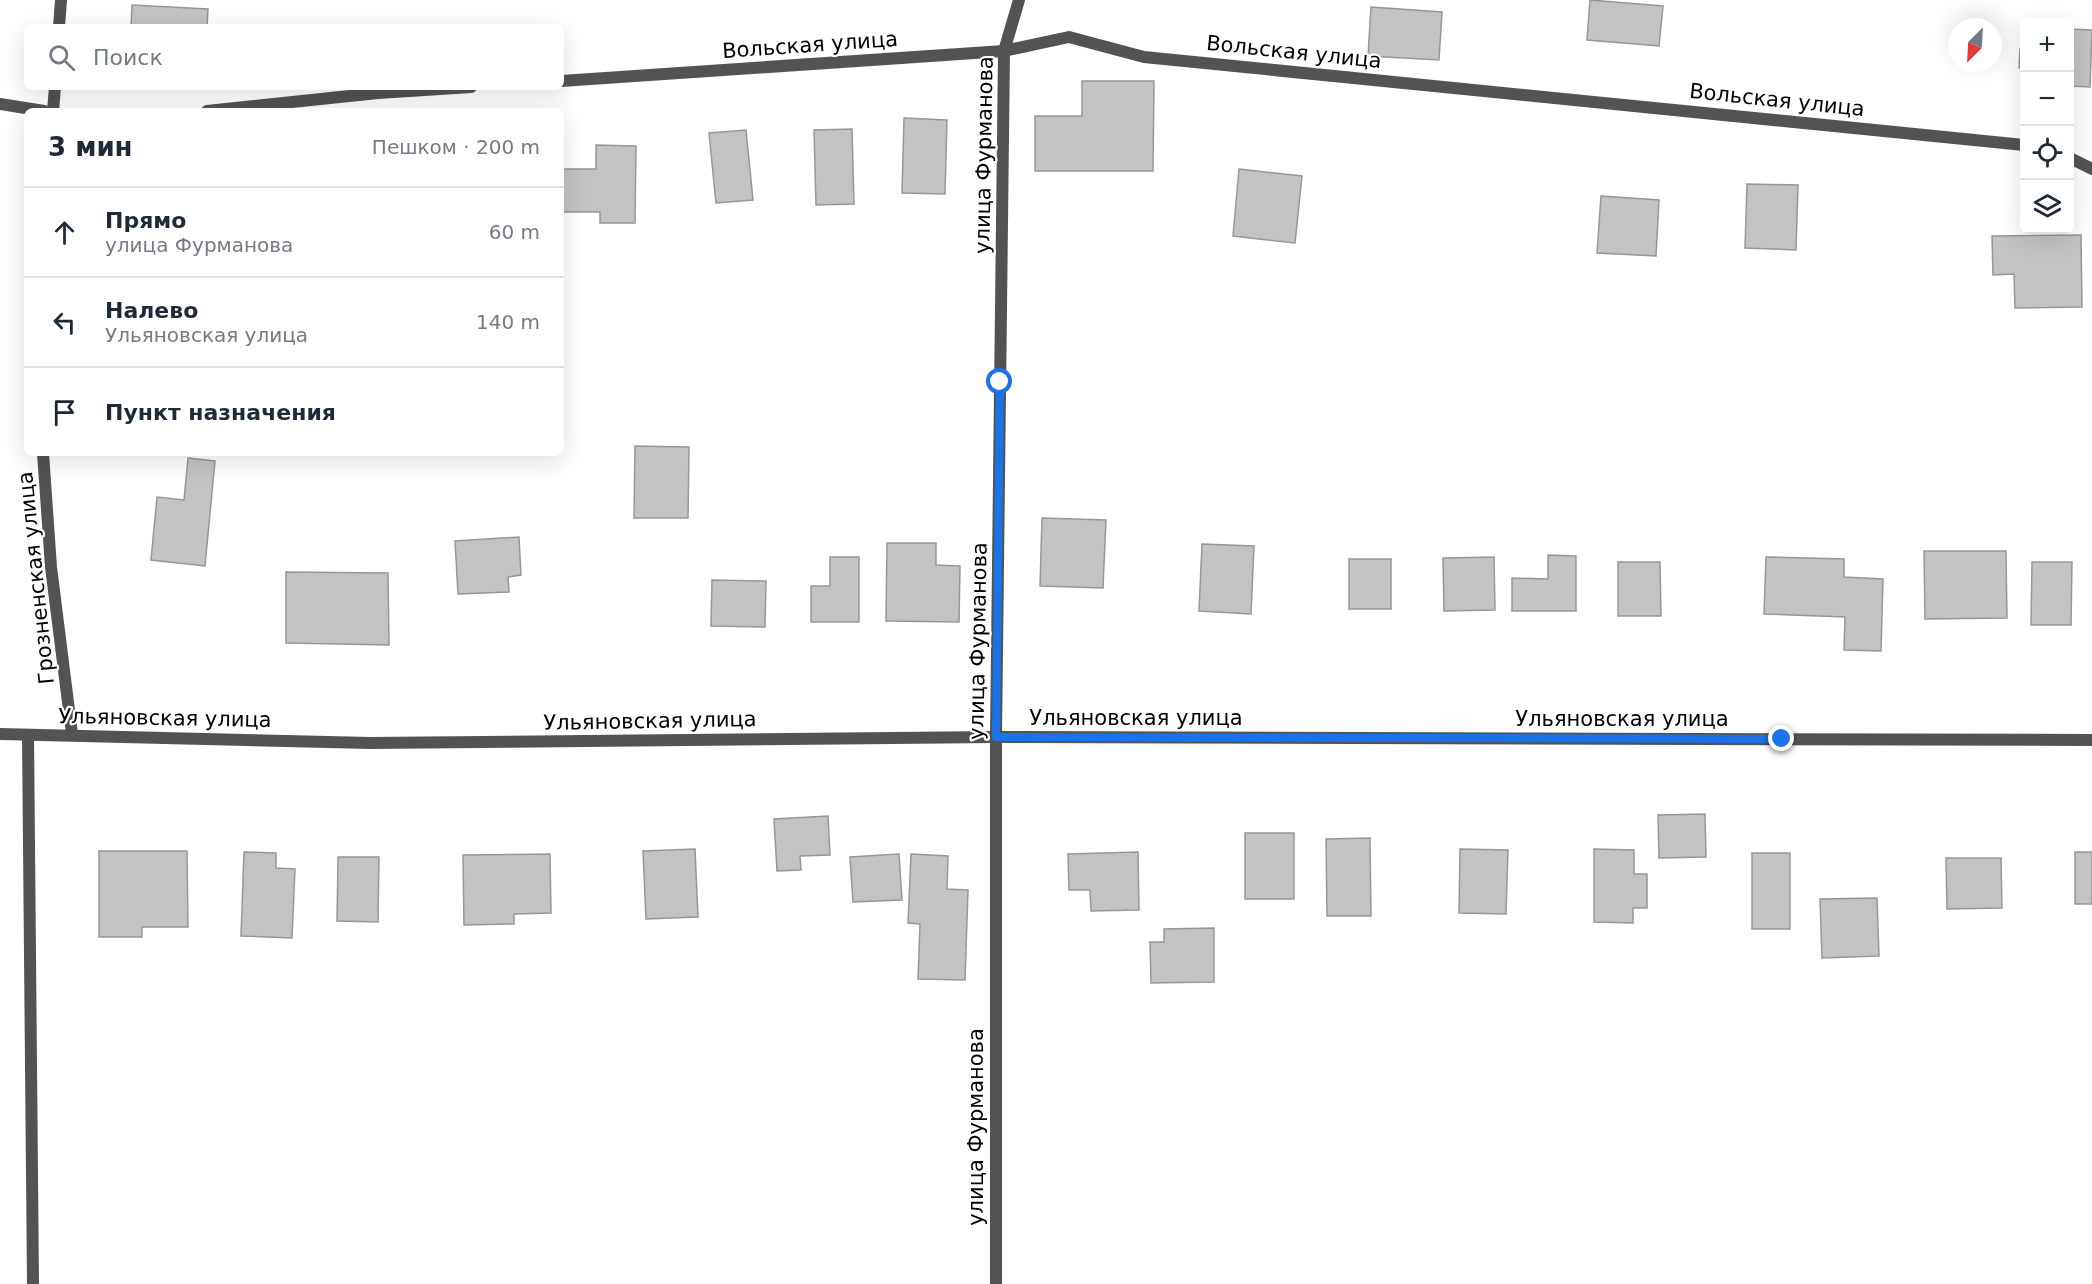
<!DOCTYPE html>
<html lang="ru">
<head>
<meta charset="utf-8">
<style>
	body { margin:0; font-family:"DejaVu Sans",sans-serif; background:#f2f2f3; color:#1f2937 }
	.controls { position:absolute; right:18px; top:18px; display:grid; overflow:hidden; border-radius:9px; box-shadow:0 6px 24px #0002 }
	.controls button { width:54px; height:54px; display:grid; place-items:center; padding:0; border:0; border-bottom:2px solid #e0e1e3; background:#fff; color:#1f2937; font:30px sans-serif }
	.compass { position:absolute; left:1948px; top:18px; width:54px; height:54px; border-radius:50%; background:#fff; box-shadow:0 6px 24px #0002; rotate:204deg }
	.stop { position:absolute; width:18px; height:18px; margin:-14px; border:4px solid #1a73e8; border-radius:50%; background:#fff }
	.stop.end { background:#1a73e8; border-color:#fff; box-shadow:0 2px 6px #0008 }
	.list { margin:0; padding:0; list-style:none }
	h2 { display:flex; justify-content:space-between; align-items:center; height:78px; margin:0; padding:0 24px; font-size:26px }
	h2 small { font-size:20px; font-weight:400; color:#747a83 }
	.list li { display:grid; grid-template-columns:39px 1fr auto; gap:18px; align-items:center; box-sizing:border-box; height:90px; padding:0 24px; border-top:2px solid #e0e1e3 }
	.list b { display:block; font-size:22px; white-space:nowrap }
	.list p { margin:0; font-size:20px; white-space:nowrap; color:#747a83 }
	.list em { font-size:20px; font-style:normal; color:#747a83 }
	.icon { flex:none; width:33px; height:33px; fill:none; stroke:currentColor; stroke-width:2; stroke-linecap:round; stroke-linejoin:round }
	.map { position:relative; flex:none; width:2092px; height:1284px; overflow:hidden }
	.search { position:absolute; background:#fff; box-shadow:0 6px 24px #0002; left:24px; top:24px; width:540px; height:66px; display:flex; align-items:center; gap:15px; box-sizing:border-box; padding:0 21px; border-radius:9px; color:#747a83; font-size:22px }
	.panel { position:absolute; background:#fff; box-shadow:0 6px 24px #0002; left:24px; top:108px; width:540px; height:348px; border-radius:9px }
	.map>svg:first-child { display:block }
	.building { fill:#c3c3c3; stroke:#979797; stroke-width:1.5 }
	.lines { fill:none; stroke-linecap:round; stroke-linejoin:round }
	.minor { stroke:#535353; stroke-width:12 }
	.tertiary { stroke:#535353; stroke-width:12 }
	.route { stroke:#1a73e8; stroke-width:8 }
	.labels { text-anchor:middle; stroke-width:4.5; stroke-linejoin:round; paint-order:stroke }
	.street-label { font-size:21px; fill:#000; stroke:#fff }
</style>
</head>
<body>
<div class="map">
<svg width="2092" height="1284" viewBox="0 0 2092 1284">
	<rect width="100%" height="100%" fill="#fff"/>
	<!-- building -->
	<g class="building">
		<polygon points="1590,0 1663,6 1659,46 1587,40"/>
		<polygon points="132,5 208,9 207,27 131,27"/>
		<polygon points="1371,7 1442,12 1439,60 1368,56"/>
		<polygon points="2070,29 2092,30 2090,87 2070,86"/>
		<polygon points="2020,49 2024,49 2024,68 2019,68"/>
		<polygon points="1082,81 1154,81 1153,171 1035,171 1035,116 1082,116"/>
		<polygon points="904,118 947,120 945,194 902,193"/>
		<polygon points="852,129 854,204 816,205 814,130"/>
		<polygon points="746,130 753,200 716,203 709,133"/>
		<polygon points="596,145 636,146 635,223 600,223 600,212 561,212 561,169 596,169"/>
		<polygon points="1239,169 1302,176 1295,243 1233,236"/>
		<polygon points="1747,184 1798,185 1796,250 1745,248"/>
		<polygon points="1601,196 1659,200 1656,256 1597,253"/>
		<polygon points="2081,235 2082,307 2015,308 2014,274 1993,275 1992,236"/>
		<polygon points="635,446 689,447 688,518 634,518"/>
		<polygon points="188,458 215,461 205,566 151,560 157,497 184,500"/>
		<polygon points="1042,518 1106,520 1103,588 1040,586"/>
		<polygon points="519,537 521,575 508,577 509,592 458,594 455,541"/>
		<polygon points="887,543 936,543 936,565 960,566 959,622 886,621"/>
		<polygon points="1202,544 1254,546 1251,614 1199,611"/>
		<polygon points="1924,551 2006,551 2007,618 1925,619"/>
		<polygon points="1548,555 1576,556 1576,611 1512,611 1512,578 1548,579"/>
		<polygon points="830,557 859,557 859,622 811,622 811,586 830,586"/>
		<polygon points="1494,557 1495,610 1444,611 1443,558"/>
		<polygon points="1766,557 1844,559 1844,577 1883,579 1881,651 1844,650 1845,617 1764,614"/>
		<rect x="1349" y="559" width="42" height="50"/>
		<polygon points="1618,562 1660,562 1661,616 1618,616"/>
		<polygon points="2032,562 2072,562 2071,625 2031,625"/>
		<polygon points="286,572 388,573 389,645 286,643"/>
		<polygon points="712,580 766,581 765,627 711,626"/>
		<polygon points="1705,814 1706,857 1659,858 1658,815"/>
		<polygon points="828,816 830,855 800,856 801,870 777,871 774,819"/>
		<rect x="1245" y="833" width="49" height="66"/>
		<polygon points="1370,838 1371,916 1327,916 1326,839"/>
		<polygon points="695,849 698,917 646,919 643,851"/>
		<polygon points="1460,849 1508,850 1506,914 1459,913"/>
		<polygon points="1594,849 1634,850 1634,874 1647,874 1647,908 1633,908 1633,923 1594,922"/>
		<polygon points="99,851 187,851 188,927 142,927 142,937 99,937"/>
		<polygon points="244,852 276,853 276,868 295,869 292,938 241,936"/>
		<polygon points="1138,852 1139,910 1091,911 1090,890 1069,890 1068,854"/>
		<rect x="2075" y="852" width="17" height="52"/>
		<rect x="1752" y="853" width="38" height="76"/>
		<polygon points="550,854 551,913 514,914 514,924 464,925 463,855"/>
		<polygon points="899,854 902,900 853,902 850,857"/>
		<polygon points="911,854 948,856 947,889 968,890 965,980 918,979 920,924 908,923"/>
		<polygon points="338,857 379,857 378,922 337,921"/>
		<polygon points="1946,858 2001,858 2002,908 1947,909"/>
		<polygon points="1877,898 1879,956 1822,958 1820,899"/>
		<polygon points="1214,928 1214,982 1151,983 1150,942 1164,942 1164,929"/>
	</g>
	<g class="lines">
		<!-- minor -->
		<g class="minor">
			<polyline points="59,27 61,0"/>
			<polyline points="561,81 1004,51 1069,37 1144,57 2024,145"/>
			<polyline points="0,104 44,111"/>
			<polyline points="53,111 55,87"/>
			<polyline points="207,111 378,93 471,87"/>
			<polyline points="2070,158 2092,169"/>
			<polyline points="43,453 51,567 72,734"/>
			<polyline points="28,735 33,1284"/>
			<polyline points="996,1284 996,737 1004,51 1019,0"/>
		</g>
		<!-- tertiary -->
		<polyline class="tertiary" points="0,734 370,743 996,737 2092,740"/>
	</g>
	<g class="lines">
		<!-- route -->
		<polyline class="route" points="1000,382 996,737 1782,739"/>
	</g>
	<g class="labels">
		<!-- street labels -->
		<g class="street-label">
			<text transform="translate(810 45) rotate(-4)" y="7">Вольская улица</text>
			<text transform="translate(1294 52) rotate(6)" y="7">Вольская улица</text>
			<text transform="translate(1777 100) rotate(6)" y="7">Вольская улица</text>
			<text transform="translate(984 155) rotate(-89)" y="7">улица Фурманова</text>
			<text transform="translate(36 578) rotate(-96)" y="7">Грозненская улица</text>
			<text transform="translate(978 641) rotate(-89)" y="7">улица Фурманова</text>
			<text transform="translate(165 718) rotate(1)" y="7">Ульяновская улица</text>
			<text x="1136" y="725">Ульяновская улица</text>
			<text x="1622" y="726">Ульяновская улица</text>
			<text transform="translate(650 721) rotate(-1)" y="7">Ульяновская улица</text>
			<text transform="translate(976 1127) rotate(-90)" y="7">улица Фурманова</text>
		</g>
	</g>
</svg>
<div class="controls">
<button>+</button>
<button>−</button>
<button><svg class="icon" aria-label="locate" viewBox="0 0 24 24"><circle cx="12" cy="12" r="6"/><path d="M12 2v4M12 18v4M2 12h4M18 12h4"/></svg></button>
<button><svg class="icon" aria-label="layers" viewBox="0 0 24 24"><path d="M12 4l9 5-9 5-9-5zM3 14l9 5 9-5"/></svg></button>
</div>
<svg class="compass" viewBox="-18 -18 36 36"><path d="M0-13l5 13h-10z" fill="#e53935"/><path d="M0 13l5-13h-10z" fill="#747a83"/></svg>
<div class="stop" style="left:1000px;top:382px"></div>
<div class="stop end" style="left:1782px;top:739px"></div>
<div class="search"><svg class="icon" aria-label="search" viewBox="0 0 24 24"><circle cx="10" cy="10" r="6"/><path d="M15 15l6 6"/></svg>Поиск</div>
<section class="panel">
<h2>3 мин<small>Пешком · 200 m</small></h2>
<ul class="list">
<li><svg class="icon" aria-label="ahead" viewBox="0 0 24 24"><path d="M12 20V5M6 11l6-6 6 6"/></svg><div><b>Прямо</b><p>улица Фурманова</p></div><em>60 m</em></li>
<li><svg class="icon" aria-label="left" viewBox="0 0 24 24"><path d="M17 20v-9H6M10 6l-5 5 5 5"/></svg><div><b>Налево</b><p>Ульяновская улица</p></div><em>140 m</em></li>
<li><svg class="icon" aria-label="arrive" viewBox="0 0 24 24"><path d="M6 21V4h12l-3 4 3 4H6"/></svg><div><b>Пункт назначения</b></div></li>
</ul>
</section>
</div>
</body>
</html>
